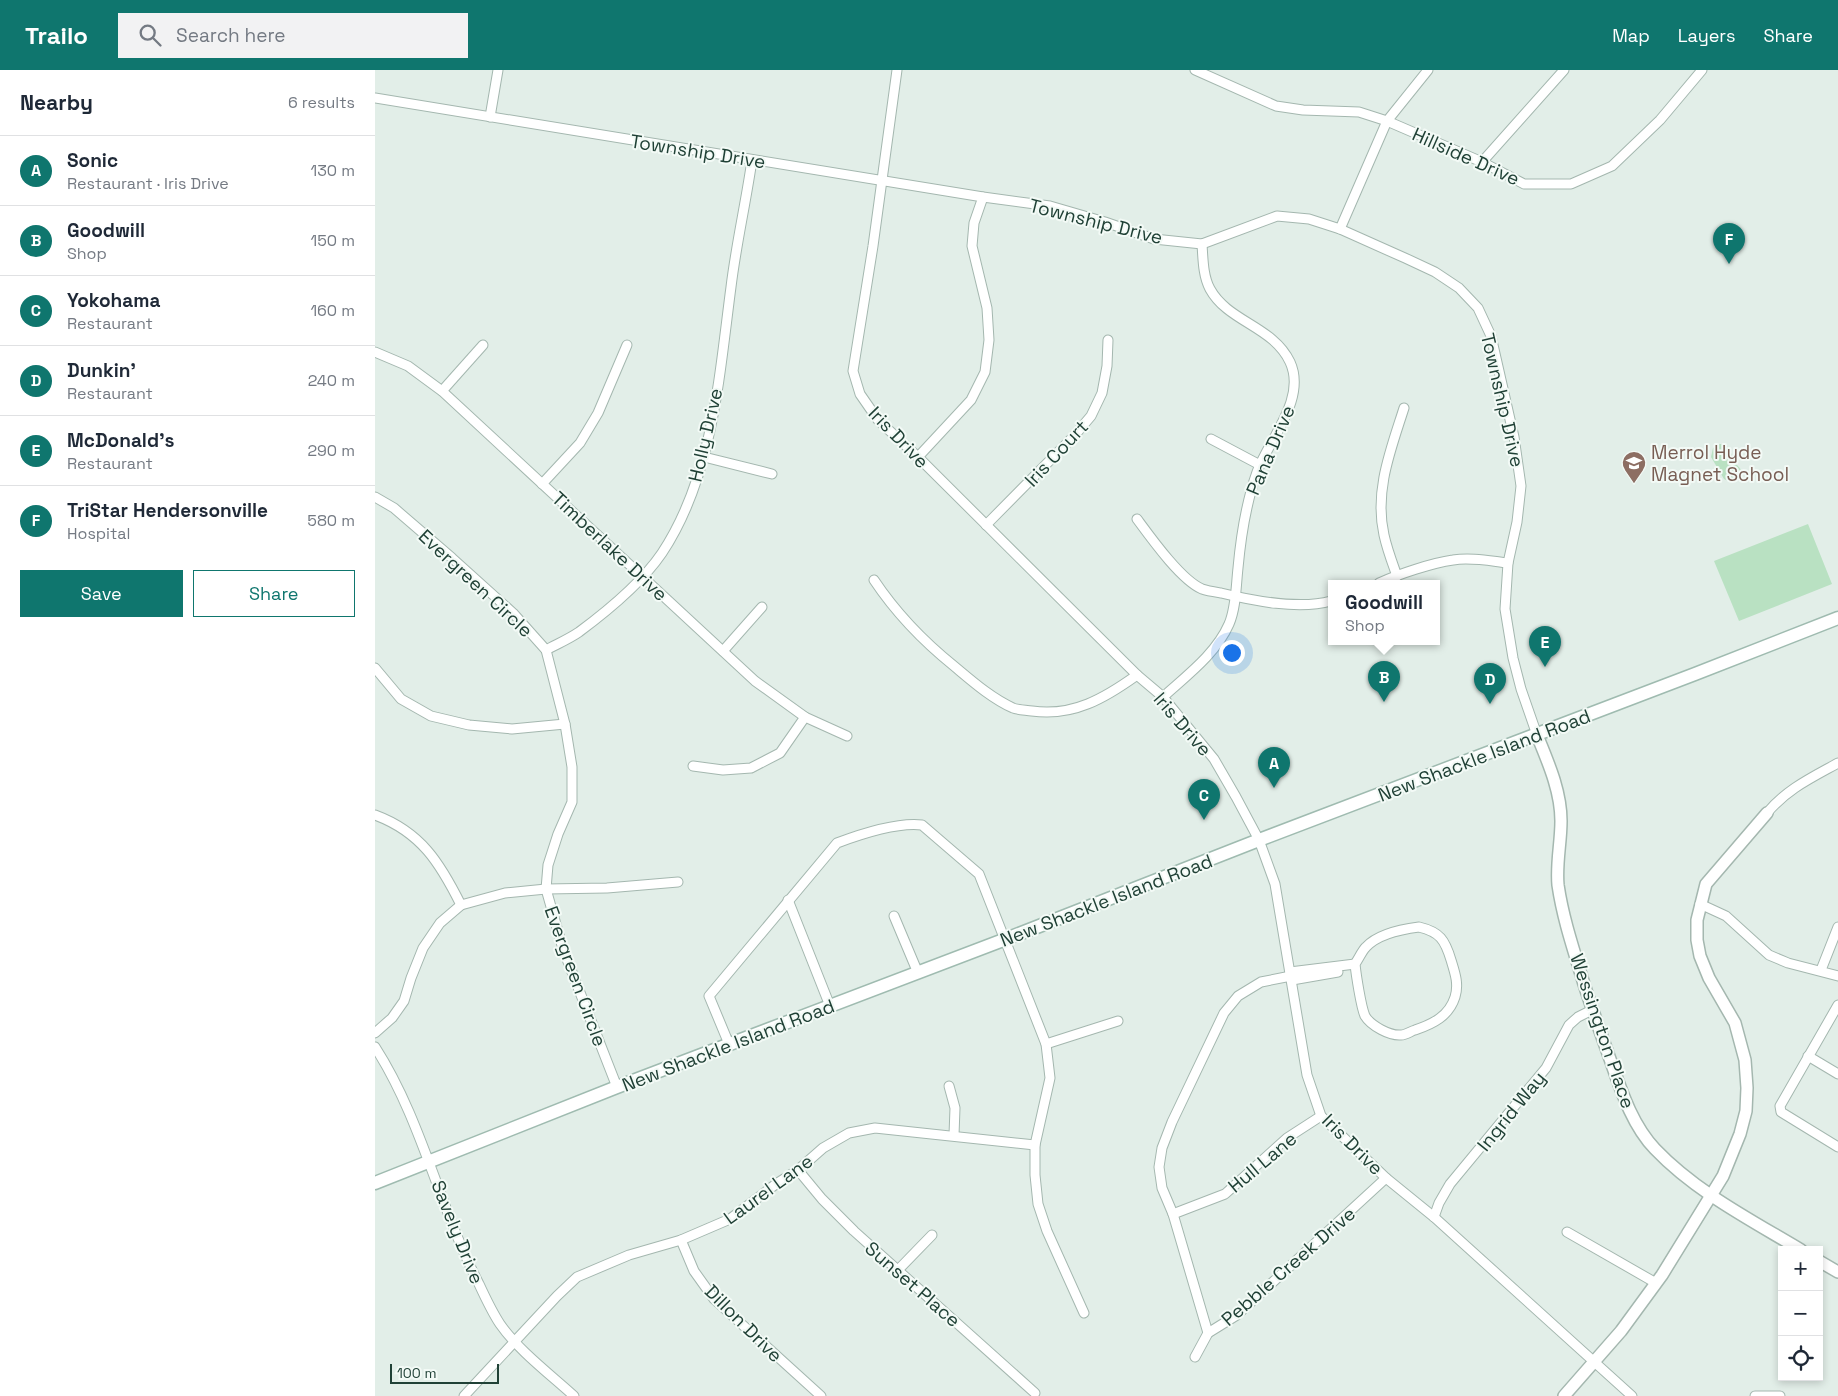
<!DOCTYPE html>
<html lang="en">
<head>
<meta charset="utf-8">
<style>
	body { margin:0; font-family:"Space Grotesk",sans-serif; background:#f2f2f3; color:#1f2937 }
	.controls { position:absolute; right:15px; bottom:15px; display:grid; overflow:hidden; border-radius:0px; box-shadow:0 2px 8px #0003 }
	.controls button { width:45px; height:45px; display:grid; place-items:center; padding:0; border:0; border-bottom:1px solid #e0e1e3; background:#fff; color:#1f2937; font:25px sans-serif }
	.scale { position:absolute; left:15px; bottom:12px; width:109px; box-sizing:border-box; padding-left:5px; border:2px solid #204136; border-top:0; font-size:14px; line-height:18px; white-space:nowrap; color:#204136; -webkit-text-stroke:4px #f3faf6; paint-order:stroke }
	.you { position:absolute; left:856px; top:582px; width:18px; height:18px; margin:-12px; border:4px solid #fff; border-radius:50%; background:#1a73e8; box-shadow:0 0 0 8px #1a73e833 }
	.badge { display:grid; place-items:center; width:32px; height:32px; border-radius:50%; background:#0f766e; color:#fff; font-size:16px; font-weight:700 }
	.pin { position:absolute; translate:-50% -41px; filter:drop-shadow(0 1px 2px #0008) }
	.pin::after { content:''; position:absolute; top:26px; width:18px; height:15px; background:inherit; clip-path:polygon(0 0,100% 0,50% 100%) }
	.popup { position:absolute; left:953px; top:510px; width:112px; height:65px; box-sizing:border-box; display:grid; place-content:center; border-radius:0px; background:#fff; filter:drop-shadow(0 1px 4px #0005); font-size:16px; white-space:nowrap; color:#747a83 }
	.popup b { font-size:19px; color:#1f2937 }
	.popup::after { content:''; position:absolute; left:50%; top:100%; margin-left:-10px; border:10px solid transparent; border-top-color:#fff }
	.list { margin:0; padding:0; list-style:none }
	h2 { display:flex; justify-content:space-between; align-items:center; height:65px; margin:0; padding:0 20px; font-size:21px }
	h2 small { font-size:16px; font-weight:400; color:#747a83 }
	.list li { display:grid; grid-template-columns:32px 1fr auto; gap:15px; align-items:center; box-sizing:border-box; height:70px; padding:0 20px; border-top:1px solid #e0e1e3 }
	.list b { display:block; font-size:19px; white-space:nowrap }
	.list p { margin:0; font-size:16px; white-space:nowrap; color:#747a83 }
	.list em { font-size:16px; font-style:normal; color:#747a83 }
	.actions { display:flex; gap:10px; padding:15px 20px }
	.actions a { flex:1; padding:11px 0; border:1px solid #0f766e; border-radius:0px; text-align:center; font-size:18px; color:#0f766e }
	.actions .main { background:#0f766e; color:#fff }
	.icon { flex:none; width:28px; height:28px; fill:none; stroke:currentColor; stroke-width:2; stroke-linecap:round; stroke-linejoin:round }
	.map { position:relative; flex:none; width:1463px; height:1326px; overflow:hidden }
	header { display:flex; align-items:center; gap:30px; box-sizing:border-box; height:70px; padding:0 25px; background:#0f766e; color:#fff }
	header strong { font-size:24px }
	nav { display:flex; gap:28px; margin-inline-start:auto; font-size:18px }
	.search { width:350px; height:45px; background:#f2f2f3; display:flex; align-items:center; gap:12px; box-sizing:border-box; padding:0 18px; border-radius:0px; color:#747a83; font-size:19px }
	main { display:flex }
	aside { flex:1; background:#fff }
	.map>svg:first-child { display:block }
	.green { fill:#b9e1c2 }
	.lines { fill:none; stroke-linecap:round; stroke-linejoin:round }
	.minor-casing { stroke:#a4b7af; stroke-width:11 }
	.tertiary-casing { stroke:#a4b7af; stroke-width:14 }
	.secondary-casing { stroke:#9fbbb0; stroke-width:15 }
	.minor { stroke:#fff; stroke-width:9 }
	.tertiary { stroke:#fff; stroke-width:11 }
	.secondary { stroke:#fff; stroke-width:12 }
	.labels { text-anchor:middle; stroke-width:4; stroke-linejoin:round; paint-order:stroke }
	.street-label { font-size:19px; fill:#204136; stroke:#f3faf6 }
	.education-label { font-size:19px; fill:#785e54; stroke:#f3faf6; text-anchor:start }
</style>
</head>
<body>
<header>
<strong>Trailo</strong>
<div class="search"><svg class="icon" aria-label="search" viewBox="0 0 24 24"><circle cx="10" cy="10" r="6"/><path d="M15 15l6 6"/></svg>Search here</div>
<nav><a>Map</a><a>Layers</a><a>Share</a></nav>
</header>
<main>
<aside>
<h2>Nearby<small>6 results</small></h2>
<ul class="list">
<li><span class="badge">A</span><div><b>Sonic</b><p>Restaurant · Iris Drive</p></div><em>130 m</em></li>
<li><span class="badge">B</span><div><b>Goodwill</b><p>Shop</p></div><em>150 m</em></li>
<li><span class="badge">C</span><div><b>Yokohama</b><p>Restaurant</p></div><em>160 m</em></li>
<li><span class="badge">D</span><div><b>Dunkin'</b><p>Restaurant</p></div><em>240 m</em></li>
<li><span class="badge">E</span><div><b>McDonald's</b><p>Restaurant</p></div><em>290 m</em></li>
<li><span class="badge">F</span><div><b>TriStar Hendersonville</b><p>Hospital</p></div><em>580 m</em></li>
</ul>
<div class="actions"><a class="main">Save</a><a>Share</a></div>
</aside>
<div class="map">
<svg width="1463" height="1326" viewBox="0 0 1463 1326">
	<rect width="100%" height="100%" fill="#e2eee8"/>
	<!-- green -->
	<g class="green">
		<path d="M1345 374C1357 374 1356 388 1361 394 1363 396 1365 398 1366 400L1365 403 1353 411 1349 409 1336 387 1338 378Z"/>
		<polygon points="1433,454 1457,514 1364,551 1339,491"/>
	</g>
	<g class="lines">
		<!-- minor casing -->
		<g class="minor-casing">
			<g id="minor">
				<polyline points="522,0 498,176 478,301 485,324 503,350 543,387 762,605 788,627 839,689 861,727 884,770 900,814 932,1005 946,1046 1011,1108 1059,1147 1257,1326"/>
				<polyline points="820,0 901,36 928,40 984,42 1012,51 1107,92 1149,114 1196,114 1237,96 1285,50 1327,0"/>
				<polyline points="0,28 608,127 675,136 730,152 779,169 827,174 902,146 934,149 965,159 1030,188 1060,202 1084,218 1103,238 1116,266 1139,367 1146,416 1142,452 1133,493 1130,539 1138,588 1146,619 1162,665"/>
				<polyline points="115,47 123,0"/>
				<polyline points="1107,92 1189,0"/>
				<polyline points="965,159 1012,51 1053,0"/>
				<polyline points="0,282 33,296 67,321 380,611 430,647 472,666"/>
				<polyline points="67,321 108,275"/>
				<polyline points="836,369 885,395"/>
				<polyline points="329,387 397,404"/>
				<polyline points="543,387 596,330 610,302 614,270 612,238 597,176 599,153 608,127"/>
				<polyline points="167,414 205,373 223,343 252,275"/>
				<polyline points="0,427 19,438 77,488 138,543 171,580 190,654 197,697 197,732 183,764 173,795 171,819 188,879 242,1017"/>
				<path d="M762 449C776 468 806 510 827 519 833 521 840 522 846 523 879 531 924 540 956 531"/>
				<polyline points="611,455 699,366 716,346 727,323 732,296 733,270"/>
				<path d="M1022 506C1017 492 1012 479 1009 465 999 421 1016 379 1029 338"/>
				<path d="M499 510C521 543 548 571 579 596 597 611 616 628 638 638 643 640 651 640 657 641 698 647 730 628 762 605"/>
				<path d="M1004 513C1024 504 1057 493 1078 490 1096 487 1115 491 1133 493"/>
				<path d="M171 580C182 574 194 569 204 562 231 542 268 511 287 483 338 406 344 307 356 217 361 175 371 132 377 90"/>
				<polyline points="348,581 387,537"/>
				<polyline points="0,598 26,629 56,646 94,655 137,659 190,654"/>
				<path d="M788 627C811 606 841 584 854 554 861 538 861 516 863 498 866 465 871 433 882 402 894 369 932 329 915 292 898 256 853 252 835 219 828 206 828 189 827 174"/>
				<polyline points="318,696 348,700 376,698 405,683 430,647"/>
				<path d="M1392 743C1412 719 1436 708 1463 693"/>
				<path d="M0 745C46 762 65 793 86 835"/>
				<polyline points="413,830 455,936"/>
				<polyline points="1325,834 1351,846 1394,885 1413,893 1463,906"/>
				<polyline points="519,846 543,903"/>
				<path d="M1044 857C1065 862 1070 870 1076 890 1080 903 1084 914 1080 927 1074 946 1058 954 1040 960 1036 961 1031 965 1026 965 1015 966 996 956 990 946 986 937 981 904 980 894 984 888 987 881 991 877 1003 864 1028 859 1044 857Z"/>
				<polyline points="1446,900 1463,857"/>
				<polyline points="915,902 980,894"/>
				<polyline points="917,910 963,902"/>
				<polyline points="1463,935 1405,1036 1406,1042 1463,1077"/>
				<polyline points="0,963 17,948 29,931 36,908 48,878 65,853 86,835 130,823 171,819 232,818 303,812"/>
				<path d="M354 974 334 926 462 773C486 764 522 752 547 755L604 804 671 974 675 1008 660 1075V1105L663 1134 672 1161 709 1243"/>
				<polyline points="671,974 743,951"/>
				<path d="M0 977C47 1050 64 1137 104 1214 110 1227 117 1242 125 1254 143 1280 176 1305 199 1326"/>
				<polyline points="1433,986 1463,1004"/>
				<polyline points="574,1016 580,1038 579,1065"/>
				<polyline points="423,1100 447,1129 479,1161 660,1323"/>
				<polyline points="798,1144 850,1124 912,1068 946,1046"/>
				<polyline points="1059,1147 1064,1133 1075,1114 1171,998 1194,955 1203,947 1217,940"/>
				<polyline points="1192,1162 1281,1213"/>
				<polyline points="306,1170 319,1201 339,1229 446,1326"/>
				<polyline points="523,1200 557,1165"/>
				<polyline points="833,1263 798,1144 787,1118 784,1097 787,1078 797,1052 849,943 863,926 886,912 916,906"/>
				<polyline points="820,1287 833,1263 862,1245 1011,1108"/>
				<polyline points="89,1326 182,1226 202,1207 254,1185 306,1170 355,1149 401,1114 423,1100 448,1078 474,1063 500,1058 660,1075"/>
				<polyline points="1380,1326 1405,1326"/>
			</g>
		</g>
		<!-- tertiary casing -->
		<g class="tertiary-casing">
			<g id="tertiary">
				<path d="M1162 665C1173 692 1186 721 1186 751 1186 773 1181 793 1183 815 1188 849 1199 881 1209 914 1217 939 1226 964 1235 989 1246 1020 1257 1055 1280 1079 1321 1122 1376 1150 1426 1180"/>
				<polyline points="1444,1191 1463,1202"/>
				<polyline points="1189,1326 1246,1261 1287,1205 1348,1106 1365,1064 1371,1041 1372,1018 1370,990 1360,953 1334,908 1325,886 1322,870 1322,850 1331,814 1392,743"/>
			</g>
		</g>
		<!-- secondary casing -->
		<g class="secondary-casing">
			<polyline id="secondary" points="0,1113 242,1017 631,869 884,770 1320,604 1463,548"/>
		</g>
		<!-- minor -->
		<use href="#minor" class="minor"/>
		<!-- tertiary -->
		<use href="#tertiary" class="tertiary"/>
		<!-- secondary -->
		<use href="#secondary" class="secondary"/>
	</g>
	<!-- icons -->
	<defs>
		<g id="school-pin" transform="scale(1.25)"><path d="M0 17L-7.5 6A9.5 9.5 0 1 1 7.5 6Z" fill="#8d6e63" stroke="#f3faf6"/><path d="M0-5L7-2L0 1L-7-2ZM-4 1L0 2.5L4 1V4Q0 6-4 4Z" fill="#fff"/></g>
	</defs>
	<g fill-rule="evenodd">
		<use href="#school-pin" x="1259" y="393"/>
	</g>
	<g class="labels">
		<!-- street labels -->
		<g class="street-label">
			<text transform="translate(323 81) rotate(9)" y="7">Township Drive</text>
			<text transform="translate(1091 86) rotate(24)" y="7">Hillside Drive</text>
			<text transform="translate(721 151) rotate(14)" y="7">Township Drive</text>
			<text transform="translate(1128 330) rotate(77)" y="7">Township Drive</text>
			<text transform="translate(330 365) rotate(-77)" y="7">Holly Drive</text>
			<text transform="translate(524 367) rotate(46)" y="7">Iris Drive</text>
			<text transform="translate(895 380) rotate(-67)" y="7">Pana Drive</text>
			<text transform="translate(681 383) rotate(-47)" y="7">Iris Court</text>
			<text transform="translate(235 476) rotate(43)" y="7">Timberlake Drive</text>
			<text transform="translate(101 513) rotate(43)" y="7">Evergreen Circle</text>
			<text transform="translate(808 654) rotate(49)" y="7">Iris Drive</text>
			<text transform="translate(1109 685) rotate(-21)" y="7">New Shackle Island Road</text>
			<text transform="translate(731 830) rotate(-21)" y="7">New Shackle Island Road</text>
			<text transform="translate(201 906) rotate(70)" y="7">Evergreen Circle</text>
			<text transform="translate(1228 961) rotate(71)" y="7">Wessington Place</text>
			<text transform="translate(353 975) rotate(-21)" y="7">New Shackle Island Road</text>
			<text transform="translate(1136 1041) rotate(-51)" y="7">Ingrid Way</text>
			<text transform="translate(978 1074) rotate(45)" y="7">Iris Drive</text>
			<text transform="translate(887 1092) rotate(-40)" y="7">Hull Lane</text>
			<text transform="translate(393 1119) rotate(-36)" y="7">Laurel Lane</text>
			<text transform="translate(83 1162) rotate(68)" y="7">Savely Drive</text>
			<text transform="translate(913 1196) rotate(-41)" y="7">Pebble Creek Drive</text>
			<text transform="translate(538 1214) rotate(41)" y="7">Sunset Place</text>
			<text transform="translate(369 1253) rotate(45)" y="7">Dillon Drive</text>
		</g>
		<!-- education labels -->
		<g class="education-label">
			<text x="1276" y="389">Merrol Hyde<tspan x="1276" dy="22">Magnet School</tspan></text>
		</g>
	</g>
</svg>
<div class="controls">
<button>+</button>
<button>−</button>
<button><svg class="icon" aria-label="locate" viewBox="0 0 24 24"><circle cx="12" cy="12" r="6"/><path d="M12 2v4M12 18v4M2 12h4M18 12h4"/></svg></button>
</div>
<div class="scale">100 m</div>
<div class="you"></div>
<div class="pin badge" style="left:899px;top:718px">A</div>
<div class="pin badge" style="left:1009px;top:632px">B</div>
<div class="popup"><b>Goodwill</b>Shop</div>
<div class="pin badge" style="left:829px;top:750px">C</div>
<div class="pin badge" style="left:1115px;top:634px">D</div>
<div class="pin badge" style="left:1170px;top:597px">E</div>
<div class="pin badge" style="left:1354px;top:194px">F</div>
</div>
</main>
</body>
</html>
